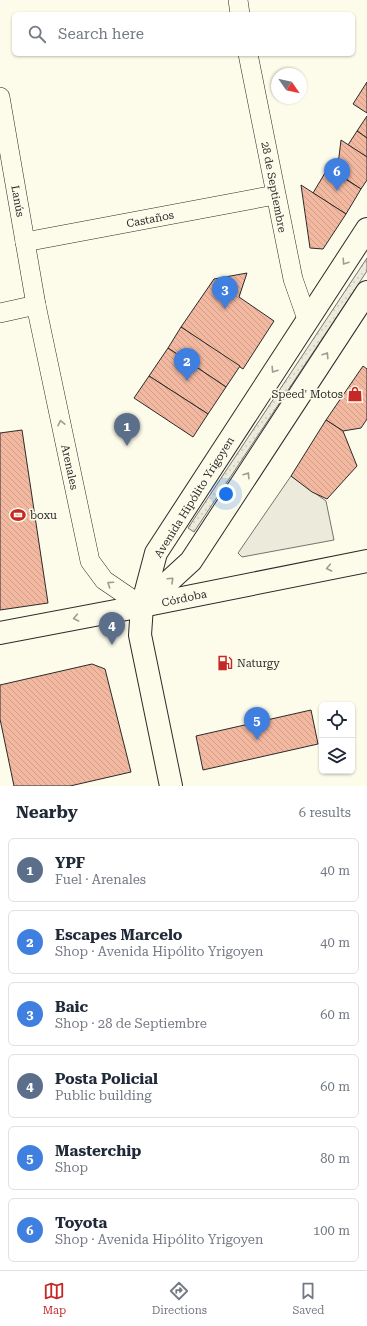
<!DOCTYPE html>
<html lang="en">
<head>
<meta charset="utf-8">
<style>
	body { margin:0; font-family:"Roboto Serif",serif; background:#f2f2f3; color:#1f2937 }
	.controls { position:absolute; right:12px; bottom:12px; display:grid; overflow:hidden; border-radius:6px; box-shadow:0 1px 3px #0004 }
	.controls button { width:36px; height:36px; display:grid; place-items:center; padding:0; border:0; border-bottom:1px solid #e0e1e3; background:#fff; color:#1f2937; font:20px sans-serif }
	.compass { position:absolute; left:271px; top:68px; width:36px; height:36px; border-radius:50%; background:#fff; box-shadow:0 1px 3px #0004; rotate:124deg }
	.you { position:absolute; left:226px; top:494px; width:14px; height:14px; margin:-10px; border:3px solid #fff; border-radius:50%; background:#1a73e8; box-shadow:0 0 0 6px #1a73e833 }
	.badge { display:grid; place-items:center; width:26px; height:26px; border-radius:50%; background:#c62828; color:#fff; font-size:13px; font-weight:700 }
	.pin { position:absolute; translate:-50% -33px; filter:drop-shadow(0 1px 2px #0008) }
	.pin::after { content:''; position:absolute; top:21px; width:14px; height:12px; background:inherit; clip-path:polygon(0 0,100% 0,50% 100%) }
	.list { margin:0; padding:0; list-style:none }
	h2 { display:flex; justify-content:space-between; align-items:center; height:52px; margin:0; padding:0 16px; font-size:17px }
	h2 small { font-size:13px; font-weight:400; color:#747a83 }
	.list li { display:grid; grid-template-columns:26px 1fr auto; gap:12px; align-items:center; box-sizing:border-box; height:64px; margin:0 8px 8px; padding:0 8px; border:1px solid #e0e1e3; border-radius:6px }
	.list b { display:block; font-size:15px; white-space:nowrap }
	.list p { margin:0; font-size:13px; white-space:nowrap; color:#747a83 }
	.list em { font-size:13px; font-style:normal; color:#747a83 }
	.icon { flex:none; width:22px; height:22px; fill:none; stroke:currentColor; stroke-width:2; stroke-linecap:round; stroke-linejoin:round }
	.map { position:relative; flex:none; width:367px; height:786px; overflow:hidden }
	.search { position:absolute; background:#fff; box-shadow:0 1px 3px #0004; left:12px; right:12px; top:12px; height:44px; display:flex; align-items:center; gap:10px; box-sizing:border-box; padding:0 14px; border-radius:6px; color:#747a83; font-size:15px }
	.sheet { height:484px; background:#fff }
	nav { display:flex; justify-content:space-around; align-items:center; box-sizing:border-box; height:56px; border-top:1px solid #e0e1e3; background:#fff; font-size:11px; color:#747a83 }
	nav a { display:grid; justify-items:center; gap:2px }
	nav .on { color:#c62828 }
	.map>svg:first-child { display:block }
	.grass { fill:url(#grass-dots); stroke:#74746e }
	.parking { fill:#eceadb; stroke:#74746e }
	.building { fill:url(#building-back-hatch); stroke:#2b2b2b }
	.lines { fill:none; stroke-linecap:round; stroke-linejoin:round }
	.street-casing { stroke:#2b2b2b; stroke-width:20 }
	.secondary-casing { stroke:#2b2b2b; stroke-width:24 }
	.primary-casing { stroke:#2b2b2b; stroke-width:24 }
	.street { stroke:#fdfbea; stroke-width:19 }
	.secondary { stroke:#fdfbea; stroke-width:22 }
	.primary { stroke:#fdfbea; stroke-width:22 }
	.oneway { stroke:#9e9d94 }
	.labels { text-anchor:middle; stroke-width:3; stroke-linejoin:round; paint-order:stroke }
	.street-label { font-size:11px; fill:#2b2b2b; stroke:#fdfbea }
	.poi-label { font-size:11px; fill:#2b2b2b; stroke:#fdfbea; text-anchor:start }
</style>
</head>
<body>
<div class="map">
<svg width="367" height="786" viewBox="0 0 367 786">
	<defs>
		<pattern id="grass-dots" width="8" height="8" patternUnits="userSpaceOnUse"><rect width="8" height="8" fill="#ecebdb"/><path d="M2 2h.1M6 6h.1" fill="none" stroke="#cbcabc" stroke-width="1.8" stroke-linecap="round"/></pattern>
		<pattern id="building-back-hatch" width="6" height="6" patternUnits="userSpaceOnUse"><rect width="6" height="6" fill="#f2b8a0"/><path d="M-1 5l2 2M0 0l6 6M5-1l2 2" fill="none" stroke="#d09e8a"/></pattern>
	</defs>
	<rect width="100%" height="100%" fill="#fdfbea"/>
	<!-- grass -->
	<polygon class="grass" points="367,258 367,271 194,532 188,528"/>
	<!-- parking -->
	<polygon class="parking" points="291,476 326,501 334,540 242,557 238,553"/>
	<!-- building -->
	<g class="building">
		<polygon points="367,82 367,113 353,104"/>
		<polygon points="367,116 367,138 357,131"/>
		<polygon points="357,131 367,138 367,157 348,145"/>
		<polygon points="341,140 367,157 367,180 361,189 337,173"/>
		<polygon points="328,168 361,189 346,214 313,193"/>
		<polygon points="301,185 346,214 323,249 310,248"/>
		<polygon points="247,273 239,297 274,321 243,369 181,327 214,279"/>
		<polygon points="181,327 240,366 226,387 168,348"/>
		<polygon points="168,348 226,387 208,414 149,376"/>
		<polygon points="363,366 367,369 367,419 361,428 343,431 326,420"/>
		<polygon points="149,376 208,414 193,437 134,398"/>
		<polygon points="326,420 343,431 357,466 327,499 312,492 291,476"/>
		<polygon points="22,430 48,603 0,610 0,433"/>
		<polygon points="92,664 105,669 131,772 70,786 14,786 0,719 0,685"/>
		<polygon points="311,710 318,744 203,770 196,736"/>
	</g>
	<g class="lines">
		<!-- street casing -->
		<g class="street-casing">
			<g id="street">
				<polyline points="238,0 240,14"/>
				<polyline points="248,54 293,279 307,319"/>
				<polyline points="0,97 36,305 90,561 104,580 142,606"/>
				<polyline points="25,242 275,195"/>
				<polyline points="0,313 36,305"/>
			</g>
		</g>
		<!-- secondary casing -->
		<g class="secondary-casing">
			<polyline id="secondary" points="142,606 367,561"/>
		</g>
		<!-- primary casing -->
		<g class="primary-casing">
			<g id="primary">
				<polyline points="142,606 191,561 367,292"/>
				<polyline points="0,633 142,606"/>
				<polyline points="171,786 140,635 142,606 156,553 367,229"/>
			</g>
		</g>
		<!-- street -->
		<use href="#street" class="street"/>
		<!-- secondary -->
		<use href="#secondary" class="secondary"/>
		<!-- primary -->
		<use href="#primary" class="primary"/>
	</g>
	<!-- one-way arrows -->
	<defs><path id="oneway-chevron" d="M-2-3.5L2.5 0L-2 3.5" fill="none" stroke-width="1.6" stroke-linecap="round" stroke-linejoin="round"/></defs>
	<g class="oneway">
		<use href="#oneway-chevron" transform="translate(345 262) rotate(124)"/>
		<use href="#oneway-chevron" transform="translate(326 355) rotate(-57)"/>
		<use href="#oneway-chevron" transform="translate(274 370) rotate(123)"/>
		<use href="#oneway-chevron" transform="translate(61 423) rotate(-102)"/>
		<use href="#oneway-chevron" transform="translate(247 475) rotate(-57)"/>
		<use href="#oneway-chevron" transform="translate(329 568) rotate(169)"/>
		<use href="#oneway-chevron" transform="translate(171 580) rotate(-43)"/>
		<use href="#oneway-chevron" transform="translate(110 584) rotate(-146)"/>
		<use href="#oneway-chevron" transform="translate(76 618) rotate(169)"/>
	</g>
	<!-- icons -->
	<defs>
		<g id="shop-bare" transform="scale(1.2)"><path d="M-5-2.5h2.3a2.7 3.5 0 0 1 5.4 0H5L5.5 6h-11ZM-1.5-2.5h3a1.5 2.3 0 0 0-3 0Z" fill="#c62828" stroke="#fdfbea" stroke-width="2.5" paint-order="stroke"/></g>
		<g id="stadium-bare" transform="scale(1.2)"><path d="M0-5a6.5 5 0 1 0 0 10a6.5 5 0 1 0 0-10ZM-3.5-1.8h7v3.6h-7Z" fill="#c62828" stroke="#fdfbea" stroke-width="2.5" paint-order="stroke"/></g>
		<g id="fuel-bare" transform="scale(1.2)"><path d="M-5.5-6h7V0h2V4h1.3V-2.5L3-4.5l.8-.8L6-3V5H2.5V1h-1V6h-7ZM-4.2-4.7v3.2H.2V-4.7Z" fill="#c62828" stroke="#fdfbea" stroke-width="2.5" paint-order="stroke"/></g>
	</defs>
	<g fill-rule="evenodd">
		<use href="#shop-bare" x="355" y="394"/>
		<use href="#stadium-bare" x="18" y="515"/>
		<use href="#fuel-bare" x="225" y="663"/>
	</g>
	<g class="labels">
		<!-- street labels -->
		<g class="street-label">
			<text transform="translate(274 187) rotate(79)" y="4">28 de Septiembre</text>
			<text transform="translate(18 201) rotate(80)" y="4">Lanús</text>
			<text transform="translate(150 219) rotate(-11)" y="4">Castaños</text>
			<text transform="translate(70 467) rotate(78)" y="4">Arenales</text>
			<text transform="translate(194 497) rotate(-58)" y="4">Avenida Hipólito Yrigoyen</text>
			<text transform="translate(184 598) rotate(-12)" y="4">Córdoba</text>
		</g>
		<!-- poi labels -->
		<g class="poi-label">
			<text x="343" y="398" text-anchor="end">Speed' Motos</text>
			<text x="30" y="519">boxu</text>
			<text x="237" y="667">Naturgy</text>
		</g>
	</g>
</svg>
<div class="controls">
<button><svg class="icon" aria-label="locate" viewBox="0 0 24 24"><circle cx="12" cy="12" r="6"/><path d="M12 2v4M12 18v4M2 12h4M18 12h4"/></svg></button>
<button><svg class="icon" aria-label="layers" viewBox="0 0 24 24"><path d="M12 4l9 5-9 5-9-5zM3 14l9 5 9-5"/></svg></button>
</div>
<svg class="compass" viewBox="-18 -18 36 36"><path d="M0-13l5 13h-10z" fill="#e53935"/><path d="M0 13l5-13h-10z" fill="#747a83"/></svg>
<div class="you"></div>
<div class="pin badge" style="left:127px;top:446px;background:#5c6f8a">1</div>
<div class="pin badge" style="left:187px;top:381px;background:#3f7fe0">2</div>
<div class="pin badge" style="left:225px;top:309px;background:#3f7fe0">3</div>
<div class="pin badge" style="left:112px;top:645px;background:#5c6f8a">4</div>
<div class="pin badge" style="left:257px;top:740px;background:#3f7fe0">5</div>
<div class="pin badge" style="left:337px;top:191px;background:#3f7fe0">6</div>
<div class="search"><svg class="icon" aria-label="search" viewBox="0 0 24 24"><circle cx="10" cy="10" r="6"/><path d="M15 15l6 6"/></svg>Search here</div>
</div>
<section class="sheet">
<h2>Nearby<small>6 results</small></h2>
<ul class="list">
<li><span class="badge" style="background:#5c6f8a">1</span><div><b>YPF</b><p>Fuel · Arenales</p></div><em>40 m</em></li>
<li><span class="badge" style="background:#3f7fe0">2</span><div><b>Escapes Marcelo</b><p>Shop · Avenida Hipólito Yrigoyen</p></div><em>40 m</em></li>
<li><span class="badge" style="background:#3f7fe0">3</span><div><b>Baic</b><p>Shop · 28 de Septiembre</p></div><em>60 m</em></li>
<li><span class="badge" style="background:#5c6f8a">4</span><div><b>Posta Policial</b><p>Public building</p></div><em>60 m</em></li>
<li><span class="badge" style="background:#3f7fe0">5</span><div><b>Masterchip</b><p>Shop</p></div><em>80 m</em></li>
<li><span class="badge" style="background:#3f7fe0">6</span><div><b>Toyota</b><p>Shop · Avenida Hipólito Yrigoyen</p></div><em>100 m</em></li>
</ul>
</section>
<nav>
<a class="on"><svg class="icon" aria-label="map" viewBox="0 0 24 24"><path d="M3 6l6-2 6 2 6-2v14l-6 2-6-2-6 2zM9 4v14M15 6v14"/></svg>Map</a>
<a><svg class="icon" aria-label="directions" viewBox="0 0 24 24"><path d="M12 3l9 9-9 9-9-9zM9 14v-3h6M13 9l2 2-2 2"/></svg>Directions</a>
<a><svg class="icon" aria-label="saved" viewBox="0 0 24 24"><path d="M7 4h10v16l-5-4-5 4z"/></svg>Saved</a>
</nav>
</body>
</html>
